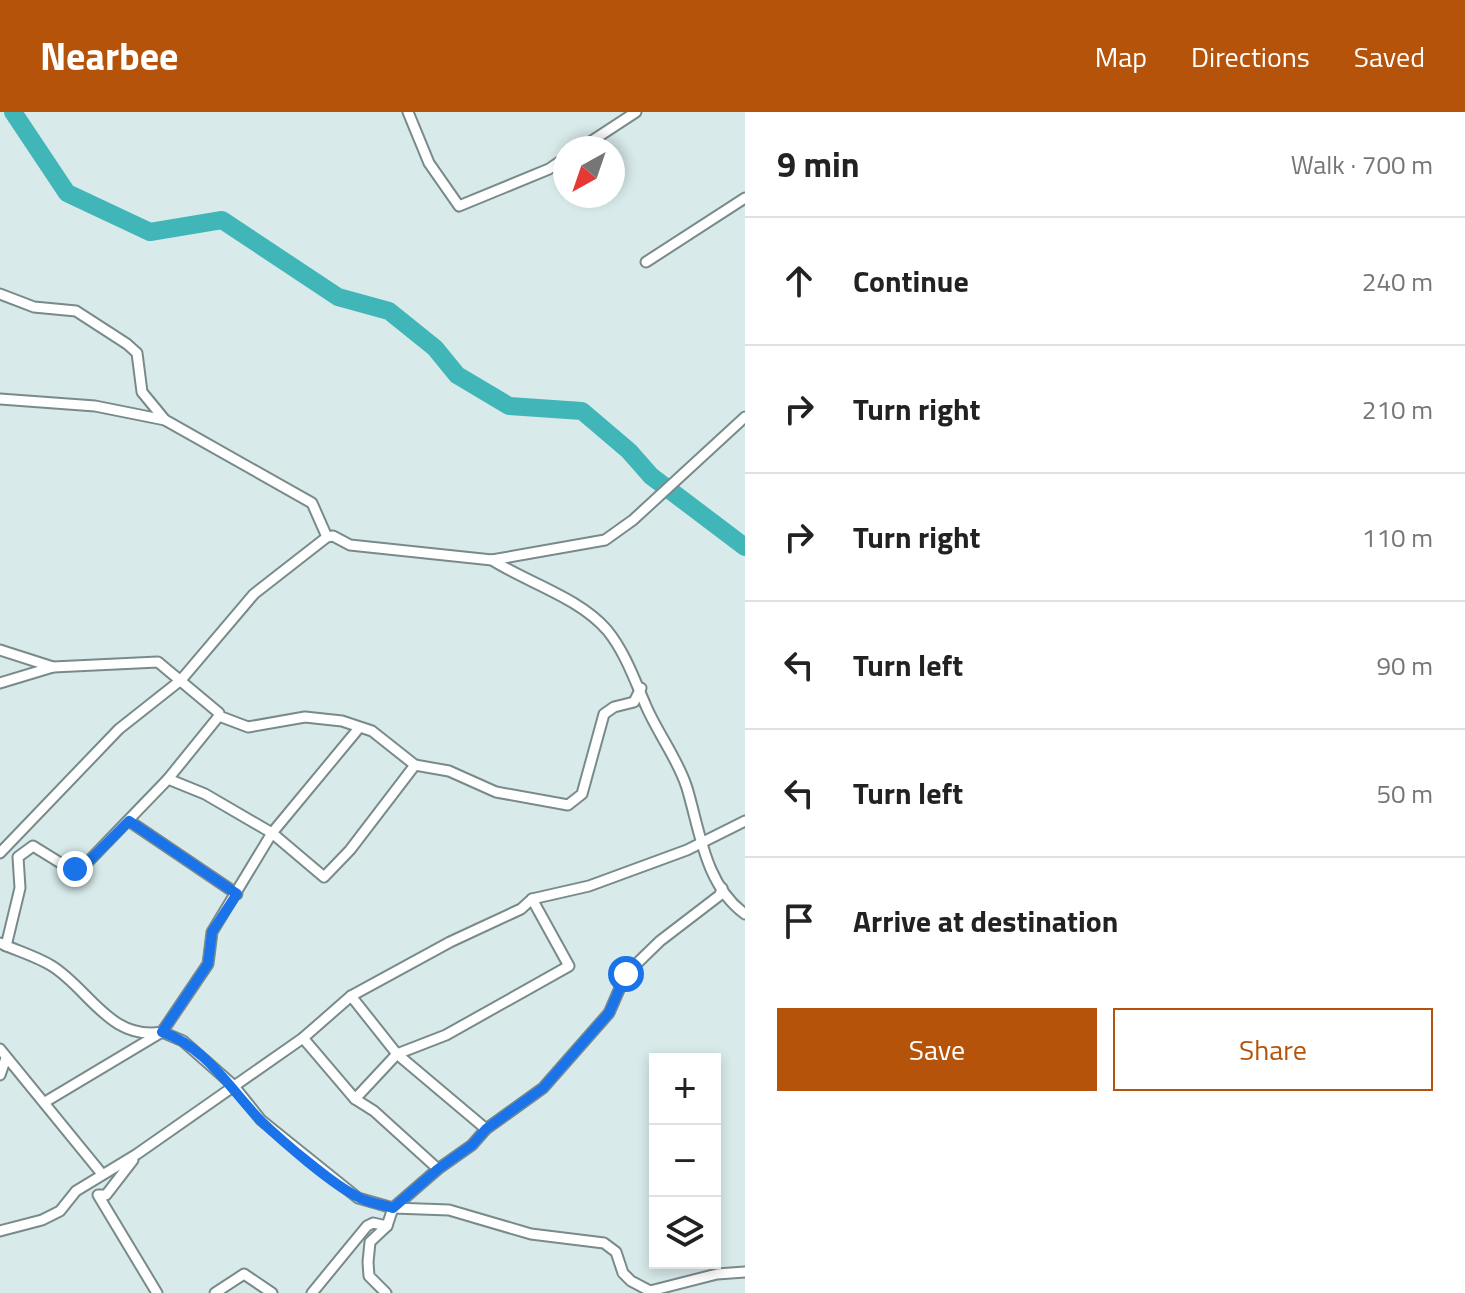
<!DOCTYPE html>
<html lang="en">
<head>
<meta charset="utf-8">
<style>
	body { margin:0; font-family:"Titillium Web",sans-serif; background:#f6f6f6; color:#222 }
	.controls { position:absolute; right:24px; bottom:24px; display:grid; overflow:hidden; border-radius:0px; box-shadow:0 4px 12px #0003 }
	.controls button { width:72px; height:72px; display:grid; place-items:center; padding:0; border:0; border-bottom:2px solid #e0e0e0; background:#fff; color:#222; font:40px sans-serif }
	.compass { position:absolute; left:553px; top:24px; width:72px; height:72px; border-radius:50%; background:#fff; box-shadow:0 4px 12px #0003; rotate:220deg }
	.stop { position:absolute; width:24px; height:24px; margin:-18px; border:6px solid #1a73e8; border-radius:50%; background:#fff }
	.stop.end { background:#1a73e8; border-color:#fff; box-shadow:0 2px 8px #0008 }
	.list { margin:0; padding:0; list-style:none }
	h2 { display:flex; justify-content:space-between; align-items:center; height:104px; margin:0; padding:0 32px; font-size:34px }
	h2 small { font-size:26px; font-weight:400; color:#767676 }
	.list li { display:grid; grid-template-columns:52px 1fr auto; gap:24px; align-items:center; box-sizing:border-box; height:128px; padding:0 32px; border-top:2px solid #e0e0e0 }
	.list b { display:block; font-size:30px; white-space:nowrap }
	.list em { font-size:26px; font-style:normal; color:#767676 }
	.actions { display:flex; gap:16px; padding:24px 32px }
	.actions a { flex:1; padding:18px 0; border:2px solid #b45309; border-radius:0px; text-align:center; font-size:28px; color:#b45309 }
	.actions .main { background:#b45309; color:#fff }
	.icon { flex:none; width:44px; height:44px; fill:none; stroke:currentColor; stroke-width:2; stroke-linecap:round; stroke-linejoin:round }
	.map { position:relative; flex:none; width:745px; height:1181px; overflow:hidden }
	header { display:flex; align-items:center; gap:48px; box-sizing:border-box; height:112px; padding:0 40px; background:#b45309; color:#fff }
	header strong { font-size:38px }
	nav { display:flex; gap:44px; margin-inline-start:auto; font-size:28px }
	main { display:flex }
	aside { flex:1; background:#fff }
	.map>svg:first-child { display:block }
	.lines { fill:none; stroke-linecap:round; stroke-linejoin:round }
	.river { stroke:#40b6b9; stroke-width:18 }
	.minor-casing { stroke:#798a8a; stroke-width:13 }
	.minor { stroke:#fff; stroke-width:9 }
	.route { stroke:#1a73e8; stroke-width:10 }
</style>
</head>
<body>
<header>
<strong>Nearbee</strong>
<nav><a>Map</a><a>Directions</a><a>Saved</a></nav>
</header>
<main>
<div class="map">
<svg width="745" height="1181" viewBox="0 0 745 1181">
	<rect width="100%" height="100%" fill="#d8eaea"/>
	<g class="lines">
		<!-- river -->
		<polyline class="river" points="13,0 67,81 150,120 222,108 338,185 389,199 435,236 457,263 509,294 582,299 629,339 651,364 745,435"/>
		<!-- minor casing -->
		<g class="minor-casing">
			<g id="minor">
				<polyline points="408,0 429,51 459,94 549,57 565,46"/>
				<polyline points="581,36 636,0"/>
				<polyline points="646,150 745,86"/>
				<polyline points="0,182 34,195 76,199 127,232 137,241 142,280 165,308 312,391 327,425"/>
				<polyline points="0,287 95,294 165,308"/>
				<path d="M492 448C528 471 578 485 607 518 625 540 635 569 646 594 658 622 678 647 687 676 700 719 705 773 745 802"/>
				<polyline points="0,538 53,555"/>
				<polyline points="0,571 53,555 158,550 219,601 219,604 248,615 305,605 342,609 372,619 415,653 449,659 496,680 568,693 582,682 604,602 614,595 634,590 641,576"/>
				<polyline points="168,667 205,682 272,721 324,765 350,738 415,653"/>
				<polyline points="129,709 237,782"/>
				<polyline points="0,741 119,617 181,568 254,482 327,425 333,424 350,433 492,448 605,428 633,408 745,305"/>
				<path d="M0 831C17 839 36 844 52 854 89 877 110 929 162 920L208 852 212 820 272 721 359 616"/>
				<polyline points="6,834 20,776 18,745 33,734 67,755 85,753 168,667 219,604"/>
				<polyline points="351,884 397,942 486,1017"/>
				<polyline points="303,926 355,987 374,999 438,1057"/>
				<polyline points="0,937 102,1062"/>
				<polyline points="0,963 6,946"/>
				<polyline points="355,987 397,942 446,923 569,854 532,787"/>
				<polyline points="45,990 162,920 183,929 233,973 261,1008 358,1086 393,1096 449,1098 531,1122 604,1131 616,1140 623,1161 631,1169 650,1179 717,1162 745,1160"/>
				<polyline points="133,1048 106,1083 98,1083 157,1181"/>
				<polyline points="0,1119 42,1108 60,1099 76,1079 137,1042 303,926 351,884 450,830 521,797 532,787 589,774 687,738 745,709"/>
				<polyline points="215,1181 244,1162 272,1181"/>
				<polyline points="312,1181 367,1114 373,1111 387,1114"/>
				<polyline points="386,1181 369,1164 368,1150 370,1130 387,1114 393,1096 438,1057 472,1033 486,1017 543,976 609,901 626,862 660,829 720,783 722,776"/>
			</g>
		</g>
		<!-- minor -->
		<use href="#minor" class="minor"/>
	</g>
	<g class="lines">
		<!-- route -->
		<path class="route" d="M75 757 85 753 129 709 237 782 212 820 208 852 162 920C206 935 230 977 261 1009 282 1029 333 1073 358 1085 368 1091 382 1092 393 1096L438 1057 472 1033 486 1017 543 976 609 901 626 862"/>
	</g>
</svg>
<div class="controls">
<button>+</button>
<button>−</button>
<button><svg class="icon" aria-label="layers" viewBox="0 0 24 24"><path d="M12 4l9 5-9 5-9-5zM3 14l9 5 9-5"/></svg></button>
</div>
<svg class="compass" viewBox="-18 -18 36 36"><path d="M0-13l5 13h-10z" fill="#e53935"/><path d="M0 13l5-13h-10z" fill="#767676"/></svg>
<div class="stop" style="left:626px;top:862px"></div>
<div class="stop end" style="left:75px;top:757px"></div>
</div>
<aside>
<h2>9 min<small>Walk · 700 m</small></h2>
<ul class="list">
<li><svg class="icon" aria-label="ahead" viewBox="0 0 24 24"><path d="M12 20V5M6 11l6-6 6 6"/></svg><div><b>Continue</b></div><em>240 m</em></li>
<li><svg class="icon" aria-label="right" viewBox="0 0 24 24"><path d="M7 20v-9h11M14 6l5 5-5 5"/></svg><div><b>Turn right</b></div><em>210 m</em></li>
<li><svg class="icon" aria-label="right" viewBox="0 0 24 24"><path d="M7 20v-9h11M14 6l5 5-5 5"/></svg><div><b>Turn right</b></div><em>110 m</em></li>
<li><svg class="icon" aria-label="left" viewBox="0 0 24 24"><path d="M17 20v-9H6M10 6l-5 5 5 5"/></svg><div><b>Turn left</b></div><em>90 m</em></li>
<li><svg class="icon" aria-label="left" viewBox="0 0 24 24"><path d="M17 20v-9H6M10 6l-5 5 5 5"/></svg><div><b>Turn left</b></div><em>50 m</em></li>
<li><svg class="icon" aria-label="arrive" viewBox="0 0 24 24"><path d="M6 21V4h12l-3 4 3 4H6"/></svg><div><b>Arrive at destination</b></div></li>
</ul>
<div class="actions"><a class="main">Save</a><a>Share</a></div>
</aside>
</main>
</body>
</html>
